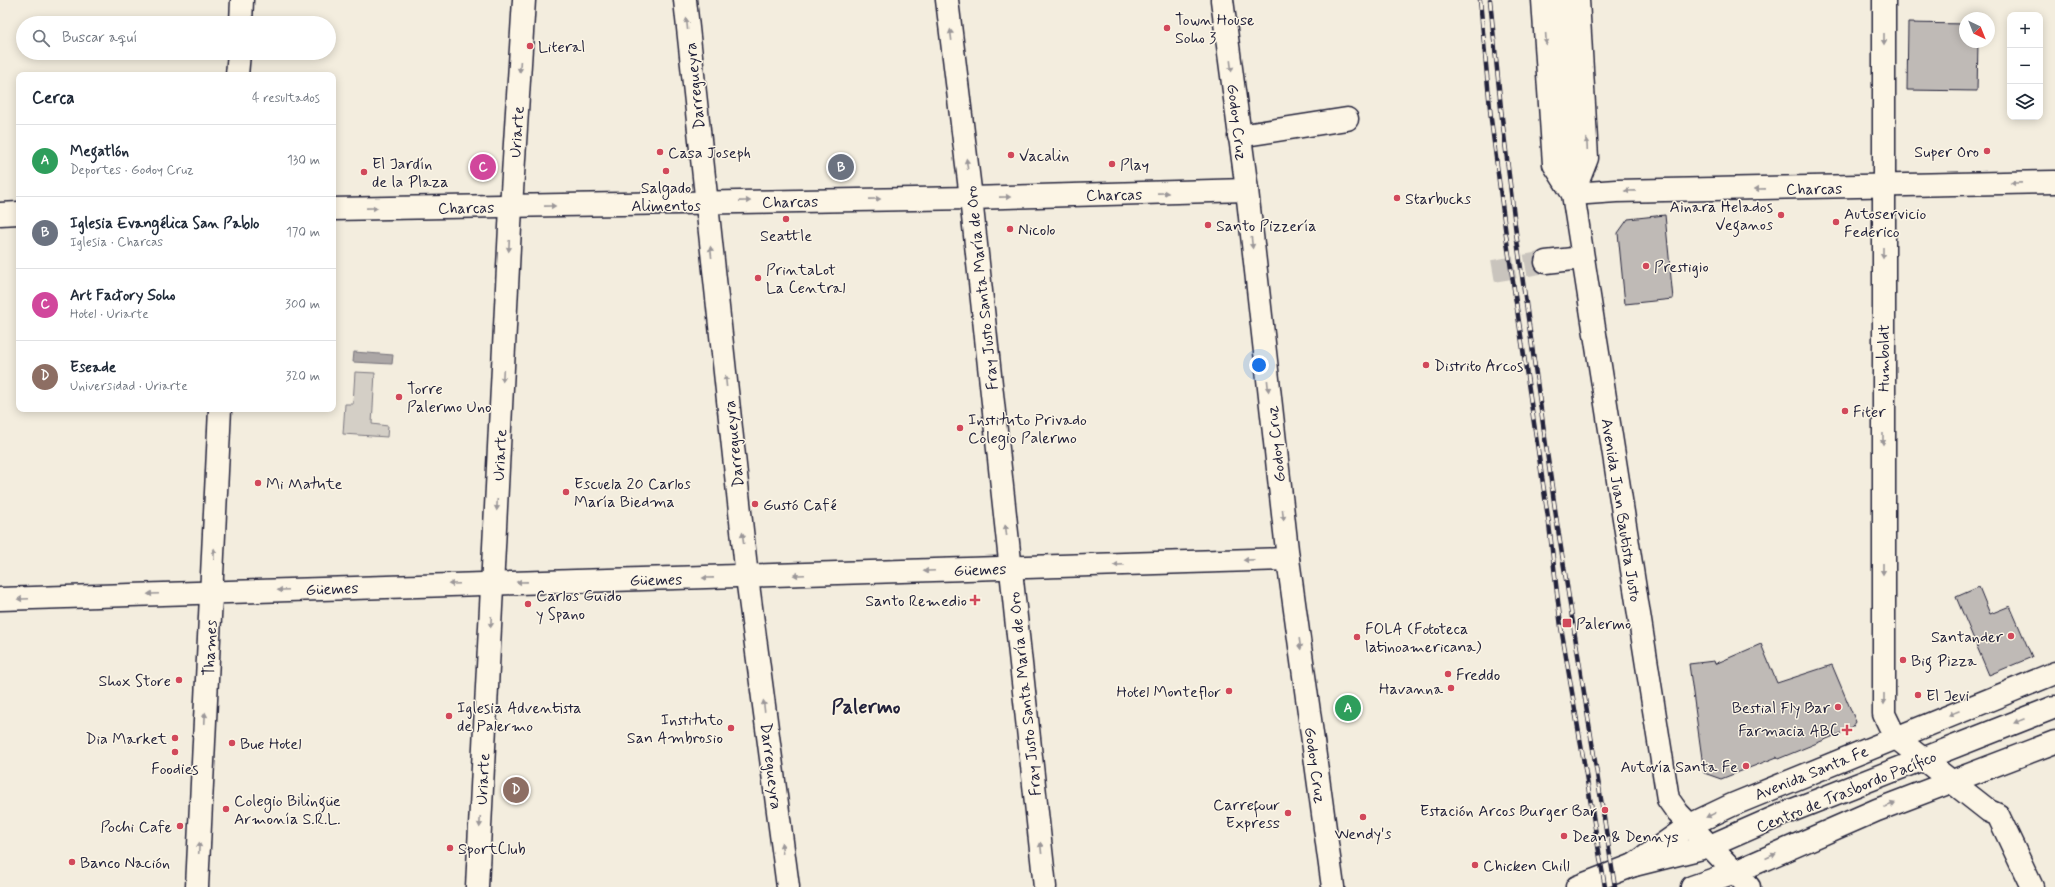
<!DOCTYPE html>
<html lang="es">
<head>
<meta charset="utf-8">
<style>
	body { margin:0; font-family:Mynerve,sans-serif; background:#f6f6f7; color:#1f2937 }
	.controls { position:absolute; right:12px; top:12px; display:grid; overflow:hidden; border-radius:8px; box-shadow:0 2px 10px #0003 }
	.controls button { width:36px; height:36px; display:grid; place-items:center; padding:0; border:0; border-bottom:1px solid #e0e1e3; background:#fff; color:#1f2937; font:20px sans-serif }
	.compass { position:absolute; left:1959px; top:12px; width:36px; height:36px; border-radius:50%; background:#fff; box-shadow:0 2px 10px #0003; rotate:137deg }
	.you { position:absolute; left:1259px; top:365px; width:14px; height:14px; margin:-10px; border:3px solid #fff; border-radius:50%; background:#1a73e8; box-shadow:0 0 0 6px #1a73e833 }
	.badge { display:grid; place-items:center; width:26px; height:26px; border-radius:50%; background:#ea580c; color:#fff; font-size:13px; font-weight:700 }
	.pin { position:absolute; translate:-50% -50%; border:2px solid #fff; box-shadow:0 1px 4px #0006 }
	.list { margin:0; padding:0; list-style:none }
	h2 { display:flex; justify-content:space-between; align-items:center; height:52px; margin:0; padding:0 16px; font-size:17px }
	h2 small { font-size:13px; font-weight:400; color:#747a83 }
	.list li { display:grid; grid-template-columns:26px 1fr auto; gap:12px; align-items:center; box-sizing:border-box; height:72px; padding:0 16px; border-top:1px solid #e0e1e3 }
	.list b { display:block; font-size:15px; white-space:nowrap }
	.list p { margin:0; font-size:13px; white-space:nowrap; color:#747a83 }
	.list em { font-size:13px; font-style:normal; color:#747a83 }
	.icon { flex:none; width:22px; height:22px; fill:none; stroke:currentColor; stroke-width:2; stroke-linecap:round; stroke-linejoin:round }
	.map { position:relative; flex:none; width:2055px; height:887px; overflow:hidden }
	.search { position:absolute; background:#fff; box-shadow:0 2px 10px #0003; left:16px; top:16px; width:320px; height:44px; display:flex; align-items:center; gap:10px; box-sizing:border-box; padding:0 14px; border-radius:22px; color:#747a83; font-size:15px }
	.panel { position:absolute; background:#fff; box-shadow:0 2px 10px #0003; left:16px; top:72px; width:320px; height:340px; border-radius:8px }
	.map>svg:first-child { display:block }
	.green { fill:#d4cfc6; stroke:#7b7880 }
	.water { fill:#aca7a6; stroke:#75727b }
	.building { fill:#bfbab6; stroke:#22223b }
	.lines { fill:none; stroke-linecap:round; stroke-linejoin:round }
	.minor-tunnel { stroke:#c9c4bd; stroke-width:22; stroke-dasharray:22 11; stroke-linecap:butt }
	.minor-casing { stroke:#22223b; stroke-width:25 }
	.major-casing { stroke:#22223b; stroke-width:25 }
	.minor { stroke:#fcf5e5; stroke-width:22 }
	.major { stroke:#fcf5e5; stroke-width:22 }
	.rail-casing { stroke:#22223b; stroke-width:4.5 }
	.rail { stroke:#fcf5e5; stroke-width:3; stroke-dasharray:9; stroke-linecap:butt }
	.oneway { fill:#9a9698 }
	.poi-dot { fill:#d1495b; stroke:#fcf5e5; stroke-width:1.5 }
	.labels { text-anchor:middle; stroke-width:3; stroke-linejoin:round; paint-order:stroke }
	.poi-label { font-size:16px; fill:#22223b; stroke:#fcf5e5; text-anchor:start }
	.street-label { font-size:16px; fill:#22223b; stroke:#fcf5e5 }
	.district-label { font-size:20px; font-weight:bold; fill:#22223b; stroke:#fcf5e5 }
</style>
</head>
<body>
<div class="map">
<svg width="2055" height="887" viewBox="0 0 2055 887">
	<rect width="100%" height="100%" fill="#f3edde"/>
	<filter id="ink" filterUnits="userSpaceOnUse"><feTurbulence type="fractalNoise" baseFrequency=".025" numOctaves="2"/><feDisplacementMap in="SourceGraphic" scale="8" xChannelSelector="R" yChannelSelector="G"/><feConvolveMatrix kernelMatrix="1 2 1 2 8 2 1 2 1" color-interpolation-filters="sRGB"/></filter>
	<g filter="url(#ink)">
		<!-- green -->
		<polygon class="green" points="355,372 375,373 372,424 388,426 387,437 343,434 345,404 353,404"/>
		<!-- water -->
		<polygon class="water" points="354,352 393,355 392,364 353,362"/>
		<!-- building -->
		<g class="building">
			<polygon points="1908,23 1965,24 1965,42 1978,42 1977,91 1907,90"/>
			<polygon points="1665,215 1673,299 1625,304 1618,233 1628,219"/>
			<polygon points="1979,587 1990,614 2010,606 2032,657 1989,675 1956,597"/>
			<polygon points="1761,644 1777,683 1832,665 1856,722 1851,729 1778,759 1777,757 1721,779 1704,773 1689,664 1714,661 1715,664"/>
		</g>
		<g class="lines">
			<!-- minor-tunnel -->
			<polyline class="minor-tunnel" points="1493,271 1546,262"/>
			<!-- minor casing -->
			<g class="minor-casing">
				<g id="minor">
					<polyline points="685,0 747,577 788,887"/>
					<polyline points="947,0 971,198 1045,887"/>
					<polyline points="1222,0 1247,190 1288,559 1333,887"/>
					<polyline points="1561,0 1573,194 1616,191 2055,182"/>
					<polyline points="1884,0 1884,714 1895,737 1989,811 1998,815 2032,887"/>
					<polyline points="241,23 242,0"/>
					<polyline points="237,75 239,53"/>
					<polyline points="1239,136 1347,119"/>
					<polyline points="333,209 971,198 1247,190"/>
					<polyline points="0,214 19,213"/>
					<polyline points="1546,262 1582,258"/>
					<polyline points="0,599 1288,559"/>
					<polyline points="1634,865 1710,846 1783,814 2055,707"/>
					<polyline points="197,887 220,409"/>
					<polyline points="477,887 511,207 524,0"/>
				</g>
			</g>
			<!-- major casing -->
			<g class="major-casing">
				<g id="major">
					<polyline points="1543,0 1554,164 1573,194 1668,799 1678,813 1749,887"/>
					<polyline points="1573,194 1587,158 1578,0"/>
					<polyline points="1577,887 1634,865 1690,825 1732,805 2055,673"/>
					<polyline points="1692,887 1735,872 1877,810 2055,742"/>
				</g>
			</g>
			<!-- minor -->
			<use href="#minor" class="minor"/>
			<!-- major -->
			<use href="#major" class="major"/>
			<!-- rail casing -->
			<g class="rail-casing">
				<g id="rail">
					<polyline points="1480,0 1491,119 1506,235 1549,524 1561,627 1605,887"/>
					<polyline points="1490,0 1502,118 1516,233 1557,523 1615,887"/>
				</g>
			</g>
			<!-- rail -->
			<use href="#rail" class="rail"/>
		</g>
		<!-- one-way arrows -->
		<defs><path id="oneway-solid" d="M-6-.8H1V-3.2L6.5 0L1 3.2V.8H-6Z"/></defs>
		<g class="oneway">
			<use href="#oneway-solid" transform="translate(687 24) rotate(-96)"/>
			<use href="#oneway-solid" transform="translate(951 35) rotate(-97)"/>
			<use href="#oneway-solid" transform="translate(1546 39) rotate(86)"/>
			<use href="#oneway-solid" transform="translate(1884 39) rotate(90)"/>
			<use href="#oneway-solid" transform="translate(1231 66) rotate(83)"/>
			<use href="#oneway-solid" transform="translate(520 67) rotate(94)"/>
			<use href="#oneway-solid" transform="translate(1587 144) rotate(-93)"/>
			<use href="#oneway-solid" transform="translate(967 164) rotate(-97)"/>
			<use href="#oneway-solid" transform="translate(2016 183) rotate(179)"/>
			<use href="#oneway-solid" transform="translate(1760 189) rotate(179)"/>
			<use href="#oneway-solid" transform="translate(1630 191) rotate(179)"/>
			<use href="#oneway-solid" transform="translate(1163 193) rotate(-1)"/>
			<use href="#oneway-solid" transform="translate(1005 197) rotate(-1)"/>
			<use href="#oneway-solid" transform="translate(875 199) rotate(-1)"/>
			<use href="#oneway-solid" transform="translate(745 201) rotate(-1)"/>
			<use href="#oneway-solid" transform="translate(550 206) rotate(-1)"/>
			<use href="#oneway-solid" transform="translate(372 208) rotate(-1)"/>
			<use href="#oneway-solid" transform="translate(1252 243) rotate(84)"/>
			<use href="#oneway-solid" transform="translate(509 246) rotate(93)"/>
			<use href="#oneway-solid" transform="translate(711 252) rotate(-96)"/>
			<use href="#oneway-solid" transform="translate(1883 253) rotate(90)"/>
			<use href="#oneway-solid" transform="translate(503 376) rotate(93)"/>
			<use href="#oneway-solid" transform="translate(726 381) rotate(-96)"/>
			<use href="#oneway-solid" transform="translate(1268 386) rotate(84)"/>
			<use href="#oneway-solid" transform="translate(1883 439) rotate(90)"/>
			<use href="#oneway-solid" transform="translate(497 505) rotate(93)"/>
			<use href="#oneway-solid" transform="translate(1283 515) rotate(84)"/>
			<use href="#oneway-solid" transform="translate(1006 530) rotate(-96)"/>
			<use href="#oneway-solid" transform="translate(743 538) rotate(-96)"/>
			<use href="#oneway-solid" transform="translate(214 554) rotate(-88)"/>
			<use href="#oneway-solid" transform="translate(1249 560) rotate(178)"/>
			<use href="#oneway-solid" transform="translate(1119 565) rotate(178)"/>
			<use href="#oneway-solid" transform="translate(1883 569) rotate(90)"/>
			<use href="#oneway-solid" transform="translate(929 571) rotate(178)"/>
			<use href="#oneway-solid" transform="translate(799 575) rotate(178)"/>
			<use href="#oneway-solid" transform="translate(708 578) rotate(179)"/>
			<use href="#oneway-solid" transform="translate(522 582) rotate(179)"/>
			<use href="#oneway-solid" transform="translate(454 584) rotate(178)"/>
			<use href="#oneway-solid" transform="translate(283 590) rotate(178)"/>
			<use href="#oneway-solid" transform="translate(153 594) rotate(178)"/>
			<use href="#oneway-solid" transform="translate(23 599) rotate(178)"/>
			<use href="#oneway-solid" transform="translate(491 622) rotate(93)"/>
			<use href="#oneway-solid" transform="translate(1300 644) rotate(82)"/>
			<use href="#oneway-solid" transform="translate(1884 699) rotate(90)"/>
			<use href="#oneway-solid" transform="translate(764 706) rotate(-97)"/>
			<use href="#oneway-solid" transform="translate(1954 713) rotate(158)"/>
			<use href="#oneway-solid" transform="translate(205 718) rotate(-87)"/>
			<use href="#oneway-solid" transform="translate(2019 721) rotate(158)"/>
			<use href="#oneway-solid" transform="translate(1890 805) rotate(-21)"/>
			<use href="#oneway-solid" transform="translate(1711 815) rotate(154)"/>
			<use href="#oneway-solid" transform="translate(480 822) rotate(93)"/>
			<use href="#oneway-solid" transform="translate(199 848) rotate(-87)"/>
			<use href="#oneway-solid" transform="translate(782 848) rotate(-97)"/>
			<use href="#oneway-solid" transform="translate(1041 848) rotate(-96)"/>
			<use href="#oneway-solid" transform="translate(1771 856) rotate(-24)"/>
		</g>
	</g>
	<!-- markers -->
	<g class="poi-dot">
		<circle cx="1167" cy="28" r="4"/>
		<circle cx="530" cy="46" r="4"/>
		<circle cx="1987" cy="151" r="4"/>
		<circle cx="660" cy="152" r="4"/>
		<circle cx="1011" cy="155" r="4"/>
		<circle cx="1112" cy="164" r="4"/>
		<circle cx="666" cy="171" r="4"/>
		<circle cx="364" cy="172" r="4"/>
		<circle cx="1397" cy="198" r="4"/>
		<circle cx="1781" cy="215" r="4"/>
		<circle cx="786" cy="219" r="4"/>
		<circle cx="1836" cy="222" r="4"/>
		<circle cx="1208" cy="225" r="4"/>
		<circle cx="1010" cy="229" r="4"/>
		<circle cx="1646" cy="266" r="4"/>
		<circle cx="758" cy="278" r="4"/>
		<circle cx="1426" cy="365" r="4"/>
		<circle cx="399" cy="397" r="4"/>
		<circle cx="1845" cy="411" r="4"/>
		<circle cx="960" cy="428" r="4"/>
		<circle cx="258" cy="483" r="4"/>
		<circle cx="566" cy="492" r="4"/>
		<circle cx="755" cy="504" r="4"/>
		<path d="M973 594h4v4h4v4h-4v4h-4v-4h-4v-4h4z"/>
		<circle cx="528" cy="604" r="4"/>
		<rect x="1562" y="618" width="10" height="10" rx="2"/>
		<circle cx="2011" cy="636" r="4"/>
		<circle cx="1357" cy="637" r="4"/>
		<circle cx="1903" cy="660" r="4"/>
		<circle cx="1448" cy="674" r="4"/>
		<circle cx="179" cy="680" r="4"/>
		<circle cx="1451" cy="688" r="4"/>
		<circle cx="1229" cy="691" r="4"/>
		<circle cx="1918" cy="695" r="4"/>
		<circle cx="1838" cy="707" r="4"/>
		<circle cx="449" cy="716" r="4"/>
		<circle cx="731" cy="728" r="4"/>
		<path d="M1845 724h4v4h4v4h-4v4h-4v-4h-4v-4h4z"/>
		<circle cx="175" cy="738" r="4"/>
		<circle cx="232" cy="743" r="4"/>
		<circle cx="175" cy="752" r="4"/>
		<circle cx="1746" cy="766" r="4"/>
		<circle cx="226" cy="809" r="4"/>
		<circle cx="1605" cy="810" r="4"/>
		<circle cx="1288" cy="813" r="4"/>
		<circle cx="1363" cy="817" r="4"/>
		<circle cx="180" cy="826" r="4"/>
		<circle cx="1564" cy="836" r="4"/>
		<circle cx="450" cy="848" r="4"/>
		<circle cx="72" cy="862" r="4"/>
		<circle cx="1475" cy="865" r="4"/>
	</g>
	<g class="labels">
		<!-- poi labels -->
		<g class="poi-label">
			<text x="1175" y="25">Town House<tspan x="1175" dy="18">Soho 3</tspan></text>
			<text x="538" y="52">Literal</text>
			<text x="1979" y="157" text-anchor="end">Super Oro</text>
			<text x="668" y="158">Casa Joseph</text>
			<text x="1019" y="161">Vacalin</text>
			<text x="372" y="169">El Jardín<tspan x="372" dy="18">de la Plaza</tspan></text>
			<text x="1120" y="170">Play</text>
			<text x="666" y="193" text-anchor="middle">Salgado<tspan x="666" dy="18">Alimentos</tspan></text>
			<text x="1405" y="204">Starbucks</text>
			<text x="1773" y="212" text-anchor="end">Ainara Helados<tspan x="1773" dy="18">Veganos</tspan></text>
			<text x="1844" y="219">Autoservicio<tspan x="1844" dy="18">Federico</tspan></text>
			<text x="1216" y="231">Santo Pizzería</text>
			<text x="1018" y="235">Nicolo</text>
			<text x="786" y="241" text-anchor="middle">Seattle</text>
			<text x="1654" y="272">Prestigio</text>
			<text x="766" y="275">PrintaLot<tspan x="766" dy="18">La Central</tspan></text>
			<text x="1434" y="371">Distrito Arcos</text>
			<text x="407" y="394">Torre<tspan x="407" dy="18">Palermo Uno</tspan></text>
			<text x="1853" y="417">Fiter</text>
			<text x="968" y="425">Instituto Privado<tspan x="968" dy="18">Colegio Palermo</tspan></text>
			<text x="266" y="489">Mi Matute</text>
			<text x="574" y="489">Escuela 20 Carlos<tspan x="574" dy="18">María Biedma</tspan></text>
			<text x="763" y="510">Gustó Café</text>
			<text x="536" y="601">Carlos Guido<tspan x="536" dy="18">y Spano</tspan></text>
			<text x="967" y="606" text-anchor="end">Santo Remedio</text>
			<text x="1576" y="629">Palermo</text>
			<text x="1365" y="634">FOLA (Fototeca<tspan x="1365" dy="18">latinoamericana)</tspan></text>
			<text x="2003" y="642" text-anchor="end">Santander</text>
			<text x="1911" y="666">Big Pizza</text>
			<text x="1456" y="680">Freddo</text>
			<text x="171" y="686" text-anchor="end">Shox Store</text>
			<text x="1443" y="694" text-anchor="end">Havanna</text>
			<text x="1221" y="697" text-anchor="end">Hotel Monteflor</text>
			<text x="1926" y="701">El Jevi</text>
			<text x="457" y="713">Iglesia Adventista<tspan x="457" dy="18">de Palermo</tspan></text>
			<text x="1830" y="713" text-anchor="end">Bestial Fly Bar</text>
			<text x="723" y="725" text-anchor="end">Instituto<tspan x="723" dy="18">San Ambrosio</tspan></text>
			<text x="1839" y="736" text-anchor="end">Farmacia ABC</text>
			<text x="167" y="744" text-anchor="end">Dia Market</text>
			<text x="240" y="749">Bue Hotel</text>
			<text x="1738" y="772" text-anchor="end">Autovía Santa Fe</text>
			<text x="175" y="774" text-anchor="middle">Foodies</text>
			<text x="234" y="806">Colegio Bilingüe<tspan x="234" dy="18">Armonía S.R.L.</tspan></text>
			<text x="1280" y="810" text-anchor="end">Carrefour<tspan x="1280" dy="18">Express</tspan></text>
			<text x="1597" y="816" text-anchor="end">Estación Arcos Burger Bar</text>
			<text x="172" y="832" text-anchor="end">Pochi Cafe</text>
			<text x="1363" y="839" text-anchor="middle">Wendy's</text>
			<text x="1572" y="842">Dean &amp; Dennys</text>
			<text x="458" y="854">SportClub</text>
			<text x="80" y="868">Banco Nación</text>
			<text x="1483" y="871">Chicken Chill</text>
		</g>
		<!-- street labels -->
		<g class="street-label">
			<text transform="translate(694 86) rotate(-96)" y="6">Darregueyra</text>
			<text transform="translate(1238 122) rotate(83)" y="6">Godoy Cruz</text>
			<text transform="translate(516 132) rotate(-86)" y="6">Uriarte</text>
			<text transform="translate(1814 188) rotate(-1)" y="6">Charcas</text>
			<text transform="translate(1114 194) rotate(-1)" y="6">Charcas</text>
			<text transform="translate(790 201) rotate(-1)" y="6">Charcas</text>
			<text transform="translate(466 207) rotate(-1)" y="6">Charcas</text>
			<text transform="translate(981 288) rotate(-96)" y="6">Fray Justo Santa María de Oro</text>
			<text transform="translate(1883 358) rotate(-90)" y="6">Humboldt</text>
			<text transform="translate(733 444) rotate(-96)" y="6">Darregueyra</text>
			<text transform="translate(1275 444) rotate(-96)" y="6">Godoy Cruz</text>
			<text transform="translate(499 455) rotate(-87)" y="6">Uriarte</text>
			<text transform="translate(1622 510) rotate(81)" y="6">Avenida Juan Bautista Justo</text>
			<text transform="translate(980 569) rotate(-2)" y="6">Güemes</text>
			<text transform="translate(656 579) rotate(-1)" y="6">Güemes</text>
			<text transform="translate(332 588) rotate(-2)" y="6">Güemes</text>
			<text transform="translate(209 648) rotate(-87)" y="6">Thames</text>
			<text transform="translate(1024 694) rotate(-96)" y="6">Fray Justo Santa María de Oro</text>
			<text transform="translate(1316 765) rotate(82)" y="6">Godoy Cruz</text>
			<text transform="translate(772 766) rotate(83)" y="6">Darregueyra</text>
			<text transform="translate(1811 772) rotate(-22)" y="6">Avenida Santa Fe</text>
			<text transform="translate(482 779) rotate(-87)" y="6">Uriarte</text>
			<text transform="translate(1846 791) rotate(-22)" y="6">Centro de Trasbordo Pacífico</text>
		</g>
		<!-- district labels -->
		<g class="district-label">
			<text x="866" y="713">Palermo</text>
		</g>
	</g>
</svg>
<div class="controls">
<button>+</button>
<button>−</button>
<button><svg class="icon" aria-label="layers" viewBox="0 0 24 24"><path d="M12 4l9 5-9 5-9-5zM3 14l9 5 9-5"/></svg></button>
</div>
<svg class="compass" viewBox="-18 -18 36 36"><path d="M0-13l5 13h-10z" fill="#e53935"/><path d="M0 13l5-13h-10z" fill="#747a83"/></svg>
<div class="you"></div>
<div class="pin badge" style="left:1348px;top:708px;background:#2e9e5b">A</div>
<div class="pin badge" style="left:841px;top:167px;background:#6b7280">B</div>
<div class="pin badge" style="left:483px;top:167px;background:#d1479c">C</div>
<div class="pin badge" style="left:516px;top:790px;background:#8d6e63">D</div>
<div class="search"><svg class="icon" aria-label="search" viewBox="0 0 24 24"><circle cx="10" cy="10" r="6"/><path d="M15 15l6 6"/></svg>Buscar aquí</div>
<section class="panel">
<h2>Cerca<small>4 resultados</small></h2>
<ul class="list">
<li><span class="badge" style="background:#2e9e5b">A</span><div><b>Megatlón</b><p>Deportes · Godoy Cruz</p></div><em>130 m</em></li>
<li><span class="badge" style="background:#6b7280">B</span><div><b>Iglesia Evangélica San Pablo</b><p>Iglesia · Charcas</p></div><em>170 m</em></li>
<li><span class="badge" style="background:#d1479c">C</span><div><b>Art Factory Soho</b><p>Hotel · Uriarte</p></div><em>300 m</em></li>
<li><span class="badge" style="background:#8d6e63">D</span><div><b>Eseade</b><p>Universidad · Uriarte</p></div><em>320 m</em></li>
</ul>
</section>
</div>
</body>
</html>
